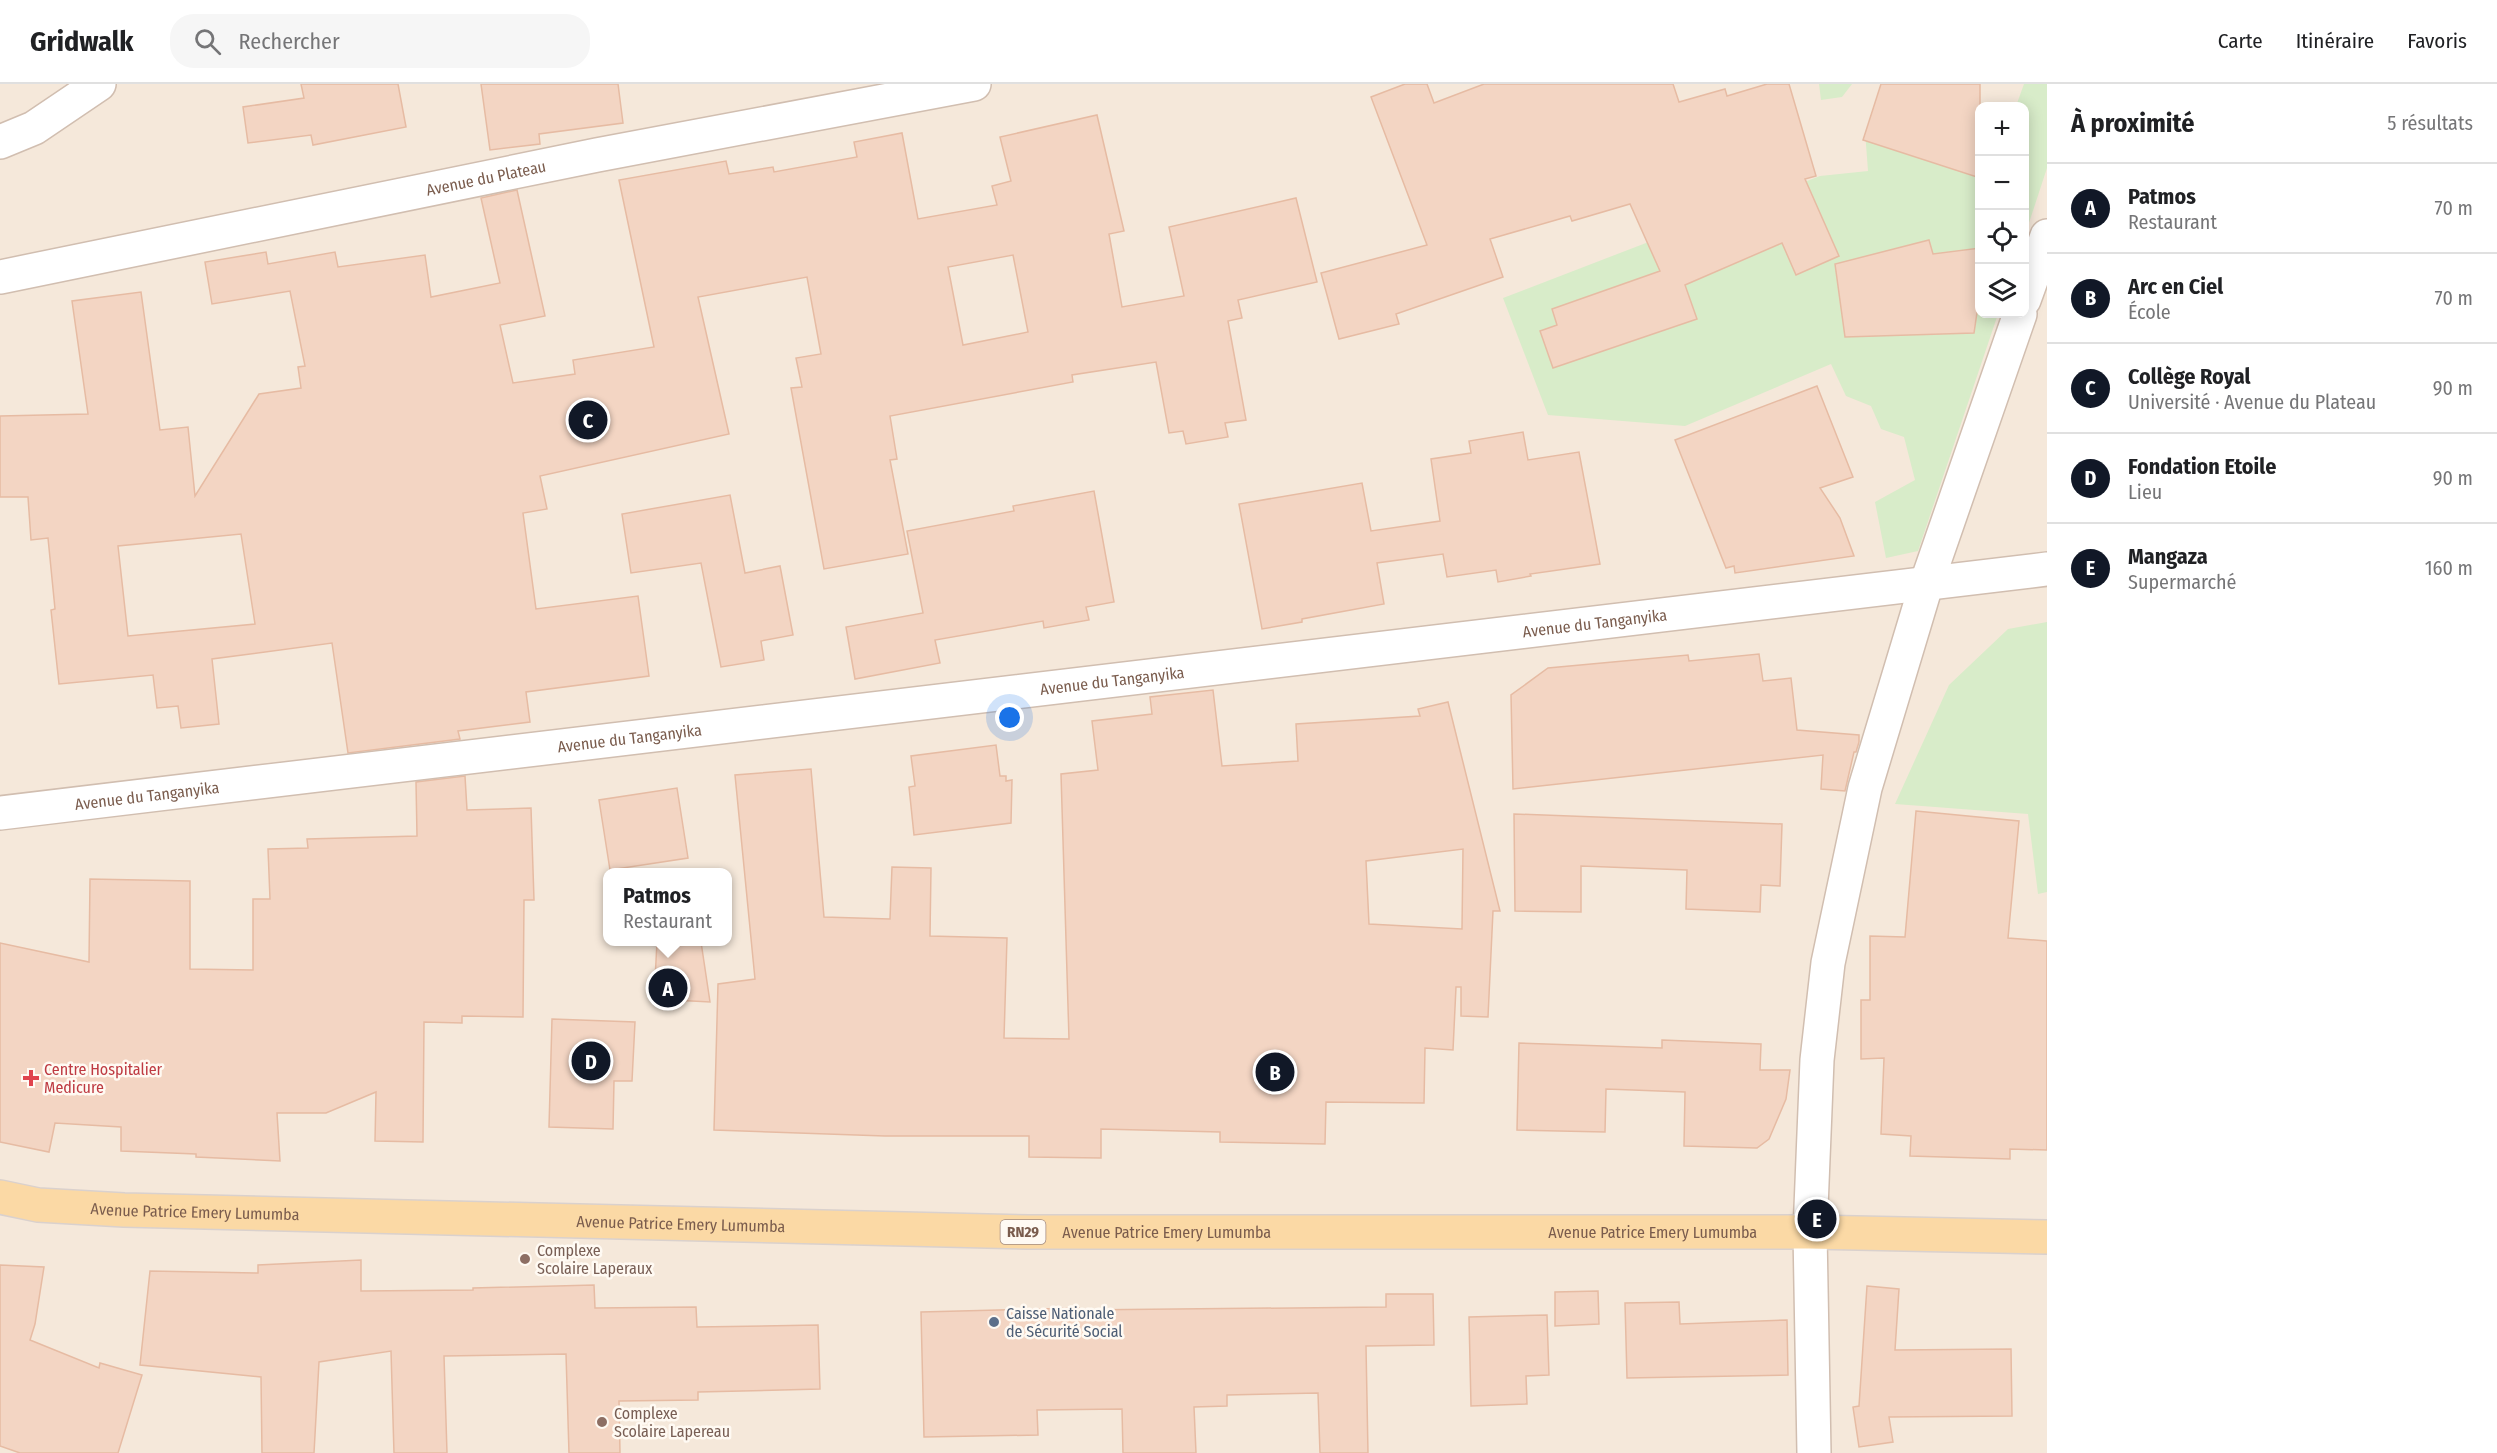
<!DOCTYPE html>
<html lang="fr">
<head>
<meta charset="utf-8">
<style>
	body { margin:0; font-family:"Fira Sans Condensed",sans-serif; background:#f6f6f6; color:#202124 }
	.controls { position:absolute; right:18px; top:18px; display:grid; overflow:hidden; border-radius:12px; box-shadow:0 3px 15px #0003 }
	.controls button { width:54px; height:54px; display:grid; place-items:center; padding:0; border:0; border-bottom:2px solid #e0e0e0; background:#fff; color:#202124; font:30px sans-serif }
	.you { position:absolute; left:1010px; top:634px; width:21px; height:21px; margin:-15px; border:4px solid #fff; border-radius:50%; background:#1a73e8; box-shadow:0 0 0 9px #1a73e833 }
	.badge { display:grid; place-items:center; width:39px; height:39px; border-radius:50%; background:#111827; color:#fff; font-size:20px; font-weight:700 }
	.pin { position:absolute; translate:-50% -50%; border:3px solid #fff; box-shadow:0 2px 6px #0006 }
	.popup { position:absolute; left:603px; top:784px; width:129px; height:78px; box-sizing:border-box; display:grid; place-content:center; border-radius:12px; background:#fff; filter:drop-shadow(0 2px 4px #0005); font-size:20px; white-space:nowrap; color:#757577 }
	.popup b { font-size:22px; color:#202124 }
	.popup::after { content:''; position:absolute; left:50%; top:100%; margin-left:-12px; border:12px solid transparent; border-top-color:#fff }
	.list { margin:0; padding:0; list-style:none }
	h2 { display:flex; justify-content:space-between; align-items:center; height:78px; margin:0; padding:0 24px; font-size:26px }
	h2 small { font-size:20px; font-weight:400; color:#757577 }
	.list li { display:grid; grid-template-columns:39px 1fr auto; gap:18px; align-items:center; box-sizing:border-box; height:90px; padding:0 24px; border-top:2px solid #e0e0e0 }
	.list b { display:block; font-size:22px; white-space:nowrap }
	.list p { margin:0; font-size:20px; white-space:nowrap; color:#757577 }
	.list em { font-size:20px; font-style:normal; color:#757577 }
	.icon { flex:none; width:33px; height:33px; fill:none; stroke:currentColor; stroke-width:2; stroke-linecap:round; stroke-linejoin:round }
	.map { position:relative; flex:none; width:2047px; height:1369px; overflow:hidden }
	header { display:flex; align-items:center; gap:36px; box-sizing:border-box; height:84px; padding:0 30px; background:#fff; border-bottom:2px solid #e0e0e0 }
	header strong { font-size:28px }
	nav { display:flex; gap:33px; margin-inline-start:auto; font-size:21px }
	.search { width:420px; height:54px; background:#f6f6f6; display:flex; align-items:center; gap:15px; box-sizing:border-box; padding:0 21px; border-radius:24px; color:#757577; font-size:22px }
	main { display:flex }
	aside { flex:1; background:#fff }
	.map>svg:first-child { display:block }
	.residential { fill:#f5e8da; fill-rule:evenodd }
	.green { fill:#d8ecc9 }
	.building { fill:#f3d5c3; stroke:#e6bba3; stroke-width:1.5; fill-rule:evenodd }
	.lines { fill:none; stroke-linecap:round; stroke-linejoin:round }
	.minor-casing { stroke:#d1beb0; stroke-width:36 }
	.major-casing { stroke:#dad1cd; stroke-width:36 }
	.minor { stroke:#fff; stroke-width:33 }
	.major { stroke:#fbd9a5; stroke-width:33 }
	.health-dot { fill:#e0444e; stroke:#fffaf3; stroke-width:2 }
	.education-dot { fill:#8d6e63; stroke:#fffaf3; stroke-width:2 }
	.service-dot { fill:#5c6f8a; stroke:#fffaf3; stroke-width:2 }
	.labels { text-anchor:middle; stroke-width:5; stroke-linejoin:round; paint-order:stroke }
	.shield { fill:#fffaf3; stroke:#a28b7f; stroke-width:1.5 }
	.shield-label { font-size:15px; font-weight:bold; fill:#7a5c4d }
	.street-label { font-size:16px; fill:#7a5c4d; stroke:#fffaf3 }
	.health-label { font-size:16px; fill:#be3a42; stroke:#fffaf3; text-anchor:start }
	.education-label { font-size:16px; fill:#785e54; stroke:#fffaf3; text-anchor:start }
	.service-label { font-size:16px; fill:#4e5e75; stroke:#fffaf3; text-anchor:start }
</style>
</head>
<body>
<header>
<strong>Gridwalk</strong>
<div class="search"><svg class="icon" aria-label="search" viewBox="0 0 24 24"><circle cx="10" cy="10" r="6"/><path d="M15 15l6 6"/></svg>Rechercher</div>
<nav><a>Carte</a><a>Itinéraire</a><a>Favoris</a></nav>
</header>
<main>
<div class="map">
<svg width="2047" height="1369" viewBox="0 0 2047 1369">
	<rect width="100%" height="100%" fill="#fdf6ec"/>
	<!-- residential -->
	<path class="residential" d="M0 0H2047V1369H0ZM1980 22H2024V230H1980ZM608 788H728V858H608Z"/>
	<!-- green -->
	<g class="green">
		<polygon points="1819,0 1852,0 1842,13 1821,16"/>
		<polygon points="2024,0 2047,0 2047,84 2025,151 2024,22 2016,22"/>
		<polygon points="1865,47 1979,86 1980,230 1998,230 1918,467 1886,474 1875,418 1915,396 1904,353 1881,345 1871,322 1846,312 1831,280 1685,342 1548,331 1503,214 1820,92 1868,87"/>
		<polygon points="2047,538 2047,808 2038,810 2028,730 1895,720 1949,601 2008,545"/>
	</g>
	<!-- building -->
	<g class="building">
		<polygon points="301,0 398,0 406,43 313,61 311,51 248,59 243,23 304,14"/>
		<polygon points="481,0 618,0 623,39 539,50 540,60 490,66"/>
		<polygon points="1405,0 1427,0 1434,19 1484,0 1673,0 1679,18 1725,5 1727,12 1767,0 1789,0 1816,92 1805,95 1839,172 1796,191 1782,159 1685,201 1697,235 1553,284 1540,247 1557,241 1552,225 1660,187 1630,120 1572,137 1570,132 1490,155 1503,193 1396,230 1399,240 1339,255 1321,189 1427,161 1371,13"/>
		<polygon points="1881,0 1980,0 1980,94 1863,56"/>
		<path d="M1097 31 1124 147 1109 150 1122 223 1184 212 1169 143 1296 114 1317 198 1238 216 1242 234 1228 237 1246 336 1225 339 1228 353 1186 360 1183 347 1169 349 1156 278 1072 291 1073 298 890 332 897 375 890 376 908 470 824 485 791 304 802 303 796 274 821 270 807 193 698 213 729 350 540 392 547 425 523 429 536 525 638 512 649 592 526 608 530 638 458 647 460 655 348 669 332 559 212 575 219 640 181 644 178 622 157 624 153 591 59 600 51 526 55 525 48 454 31 456 28 413H0V332L88 330 72 217 141 208 160 346 188 343 195 412 259 310 301 304 298 283 305 282 290 207 212 220 205 178 266 168 268 180 335 168 338 183 425 171 431 213 500 199 481 114 517 106 545 232 500 241 513 299 575 290 573 276 654 263 619 96 726 77 729 90 773 83 774 88 857 73 854 58 902 49 918 135 997 121 992 102 1011 97 1000 53ZM1013 171 1028 248 963 261 948 183ZM241 450 255 540 128 552 118 462Z"/>
		<polygon points="1929,156 1933,170 1980,164 1980,208 1974,249 1845,253 1835,180"/>
		<polygon points="1817,302 1853,393 1820,404 1840,434 1854,472 1735,489 1734,482 1726,484 1675,356"/>
		<polygon points="1523,348 1528,376 1579,368 1600,480 1530,490 1531,492 1498,498 1496,486 1447,493 1443,470 1377,479 1384,520 1302,535 1302,538 1262,545 1239,420 1362,399 1371,447 1440,437 1431,375 1471,369 1469,357"/>
		<polygon points="1094,407 1114,518 1086,523 1089,536 1044,544 1043,537 935,556 940,579 855,595 846,543 923,529 907,447 1014,427 1013,422"/>
		<polygon points="730,411 745,489 780,482 793,551 761,557 764,576 721,583 701,479 631,489 622,430"/>
		<polygon points="1759,570 1763,597 1791,594 1797,646 1859,651 1859,658 1856,668 1854,668 1845,707 1821,705 1823,671 1513,705 1511,611 1548,584 1688,571 1689,577"/>
		<path d="M1213 606 1222 682 1298 677 1296 640 1420 632 1418 625 1448 618 1500 827H1493L1488 933 1461 932V903H1456L1453 966 1425 964 1424 1019 1326 1018 1325 1060 1220 1058V1048L1101 1045V1074L1029 1073V1052H885L714 1046 718 900 755 895 735 691 811 685 824 833 890 835 892 783 931 784 930 852 1007 854 1004 954 1069 955 1061 690 1098 686 1092 637 1152 630 1150 613ZM1463 765 1462 845 1369 840 1366 777Z"/>
		<polygon points="996,661 1000,692 1006,692 1006,697 1012,696 1011,739 914,751 909,703 915,702 911,672"/>
		<polygon points="465,692 467,726 531,724 534,816 524,816 523,933 462,932 462,939 424,938 423,1058 375,1057 376,1008 326,1029 277,1029 280,1077 196,1073 196,1070 121,1067 121,1043 55,1039 49,1068 0,1058 0,859 89,878 90,795 190,797 190,885 253,886 253,815 270,815 268,765 308,764 307,755 417,752 416,698"/>
		<polygon points="677,704 688,774 610,786 599,716"/>
		<polygon points="1916,727 2019,737 2008,854 2047,857 2047,1066 2010,1065 2010,1075 1910,1072 1911,1052 1881,1050 1884,974 1861,975 1861,916 1870,916 1870,852 1905,853"/>
		<polygon points="1514,730 1782,740 1780,802 1761,801 1760,828 1686,825 1687,786 1581,782 1581,828 1515,827"/>
		<polygon points="657,858 701,858 710,918 654,915"/>
		<polygon points="552,935 635,938 632,997 614,997 613,1045 549,1043"/>
		<polygon points="1662,956 1761,960 1760,986 1790,986 1786,1015 1769,1055 1757,1064 1684,1062 1685,1008 1606,1005 1605,1048 1517,1046 1519,959 1662,964"/>
		<polygon points="361,1176 361,1207 473,1206 473,1204 594,1201 595,1224 696,1223 697,1243 818,1241 820,1305 698,1308 698,1316 619,1317 620,1369 569,1369 566,1270 444,1272 447,1369 394,1369 391,1267 319,1278 314,1369 262,1369 261,1293 140,1281 150,1187 258,1189 258,1181"/>
		<polygon points="0,1181 44,1183 35,1240 30,1256 99,1284 100,1279 142,1291 118,1369 20,1369 0,1362"/>
		<polygon points="1867,1202 1899,1205 1895,1266 2011,1265 2012,1332 1889,1333 1893,1358 1859,1363 1853,1323 1859,1322"/>
		<polygon points="1598,1207 1599,1240 1555,1242 1555,1208"/>
		<polygon points="1386,1210 1433,1210 1434,1261 1366,1262 1368,1369 1320,1369 1318,1309 1227,1311 1227,1322 1194,1323 1196,1369 1123,1369 1122,1325 1037,1326 1038,1351 924,1353 921,1228 1079,1224 1079,1226 1386,1223"/>
		<polygon points="1679,1218 1680,1240 1787,1236 1788,1291 1627,1294 1625,1219"/>
		<polygon points="1547,1231 1549,1291 1526,1292 1527,1320 1471,1322 1469,1233"/>
	</g>
	<g class="lines">
		<!-- minor casing -->
		<g class="minor-casing">
			<g id="minor">
				<polyline points="0,58 34,44 99,0"/>
				<path id="s1" d="M0 193 597 71 974 0"/>
				<polyline points="2024,216 2047,152"/>
				<path id="s2" d="M0 729 2047 485"/>
				<polyline points="1814,1369 1810,1148 1817,976 1828,879 1865,704 1927,498 2020,230"/>
			</g>
		</g>
		<!-- major casing -->
		<g class="major-casing">
			<g id="major">
				<path id="s3" d="M0 1113 38 1121 124 1126 1028 1148H1810L2047 1153"/>
			</g>
		</g>
		<!-- minor -->
		<use href="#minor" class="minor"/>
		<!-- major -->
		<use href="#major" class="major"/>
	</g>
	<!-- markers -->
	<path class="health-dot" d="M28 985h6v6h6v6h-6v6h-6v-6h-6v-6h6z"/>
	<g class="education-dot">
		<circle cx="525" cy="1175" r="6"/>
		<circle cx="602" cy="1338" r="6"/>
	</g>
	<circle class="service-dot" cx="994" cy="1238" r="6"/>
	<g class="labels">
		<!-- shield labels -->
		<rect class="shield" x="1000.5" y="1136" width="45" height="24" rx="4.5"/>
		<g class="shield-label">
			<text x="1023" y="1153">RN29</text>
		</g>
		<!-- street labels -->
		<g class="street-label">
			<text dy="6" stroke="none"><textPath href="#s1" startOffset="496">Avenue du Plateau</textPath></text>
			<text dy="6" stroke="none"><textPath href="#s2" startOffset="1606">Avenue du Tanganyika</textPath></text>
			<text dy="6" stroke="none"><textPath href="#s2" startOffset="1120">Avenue du Tanganyika</textPath></text>
			<text dy="6" stroke="none"><textPath href="#s2" startOffset="634">Avenue du Tanganyika</textPath></text>
			<text dy="6" stroke="none"><textPath href="#s2" startOffset="148">Avenue du Tanganyika</textPath></text>
			<text dy="6" stroke="none"><textPath href="#s3" startOffset="196">Avenue Patrice Emery Lumumba</textPath></text>
			<text dy="6" stroke="none"><textPath href="#s3" startOffset="682">Avenue Patrice Emery Lumumba</textPath></text>
			<text dy="6" stroke="none"><textPath href="#s3" startOffset="1168">Avenue Patrice Emery Lumumba</textPath></text>
			<text dy="6" stroke="none"><textPath href="#s3" startOffset="1654">Avenue Patrice Emery Lumumba</textPath></text>
		</g>
		<!-- health labels -->
		<g class="health-label">
			<text x="44" y="991">Centre Hospitalier<tspan x="44" dy="18">Medicure</tspan></text>
		</g>
		<!-- education labels -->
		<g class="education-label">
			<text x="537" y="1172">Complexe<tspan x="537" dy="18">Scolaire Laperaux</tspan></text>
			<text x="614" y="1335">Complexe<tspan x="614" dy="18">Scolaire Lapereau</tspan></text>
		</g>
		<!-- service labels -->
		<g class="service-label">
			<text x="1006" y="1235">Caisse Nationale<tspan x="1006" dy="18">de Sécurité Social</tspan></text>
		</g>
	</g>
</svg>
<div class="controls">
<button>+</button>
<button>−</button>
<button><svg class="icon" aria-label="locate" viewBox="0 0 24 24"><circle cx="12" cy="12" r="6"/><path d="M12 2v4M12 18v4M2 12h4M18 12h4"/></svg></button>
<button><svg class="icon" aria-label="layers" viewBox="0 0 24 24"><path d="M12 4l9 5-9 5-9-5zM3 14l9 5 9-5"/></svg></button>
</div>
<div class="you"></div>
<div class="pin badge" style="left:668px;top:904px">A</div>
<div class="popup"><b>Patmos</b>Restaurant</div>
<div class="pin badge" style="left:1275px;top:988px">B</div>
<div class="pin badge" style="left:588px;top:336px">C</div>
<div class="pin badge" style="left:591px;top:977px">D</div>
<div class="pin badge" style="left:1817px;top:1135px">E</div>
</div>
<aside>
<h2>À proximité<small>5 résultats</small></h2>
<ul class="list">
<li><span class="badge">A</span><div><b>Patmos</b><p>Restaurant</p></div><em>70 m</em></li>
<li><span class="badge">B</span><div><b>Arc en Ciel</b><p>École</p></div><em>70 m</em></li>
<li><span class="badge">C</span><div><b>Collège Royal</b><p>Université · Avenue du Plateau</p></div><em>90 m</em></li>
<li><span class="badge">D</span><div><b>Fondation Etoile</b><p>Lieu</p></div><em>90 m</em></li>
<li><span class="badge">E</span><div><b>Mangaza</b><p>Supermarché</p></div><em>160 m</em></li>
</ul>
</aside>
</main>
</body>
</html>
